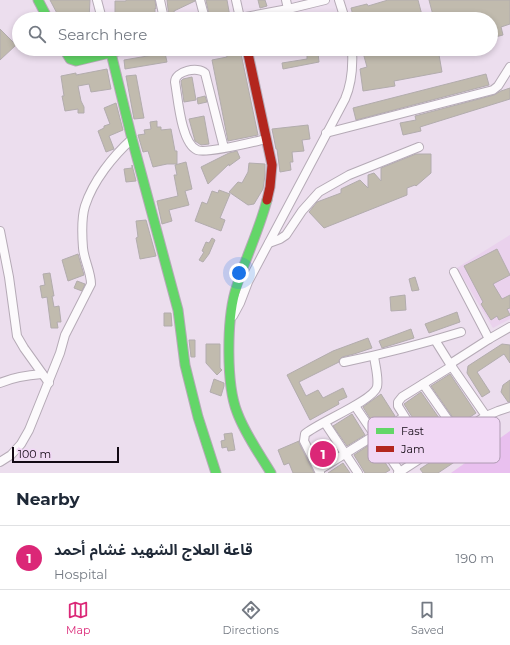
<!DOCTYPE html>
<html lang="en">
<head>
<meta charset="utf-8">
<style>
	body { margin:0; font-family:Montserrat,"Noto Sans Arabic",sans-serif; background:#f2f2f3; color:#1f2937 }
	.scale { position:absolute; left:12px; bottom:10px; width:107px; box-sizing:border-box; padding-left:4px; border:2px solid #130a14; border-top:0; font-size:11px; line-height:14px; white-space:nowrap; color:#130a14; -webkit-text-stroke:3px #f1d7f5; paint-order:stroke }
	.you { position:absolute; left:239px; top:273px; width:14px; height:14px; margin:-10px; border:3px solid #fff; border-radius:50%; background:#1a73e8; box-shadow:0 0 0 6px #1a73e833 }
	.badge { display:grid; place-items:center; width:26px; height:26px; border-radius:50%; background:#db2777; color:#fff; font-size:13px; font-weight:700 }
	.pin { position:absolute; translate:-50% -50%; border:2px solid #fff; box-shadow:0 1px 4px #0006 }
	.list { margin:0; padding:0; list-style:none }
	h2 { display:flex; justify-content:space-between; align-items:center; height:52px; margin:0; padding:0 16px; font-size:17px }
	h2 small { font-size:13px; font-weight:400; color:#747a83 }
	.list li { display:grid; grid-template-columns:26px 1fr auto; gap:12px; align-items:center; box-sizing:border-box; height:64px; padding:0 16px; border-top:1px solid #e0e1e3 }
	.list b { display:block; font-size:15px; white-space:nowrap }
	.list p { margin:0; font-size:13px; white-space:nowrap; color:#747a83 }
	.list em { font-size:13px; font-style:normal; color:#747a83 }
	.icon { flex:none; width:22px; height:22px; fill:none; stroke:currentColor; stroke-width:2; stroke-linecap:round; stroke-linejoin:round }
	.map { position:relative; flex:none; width:510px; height:473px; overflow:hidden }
	.search { position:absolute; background:#fff; box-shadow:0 2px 6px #0003; left:12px; right:12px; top:12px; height:44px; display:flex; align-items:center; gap:10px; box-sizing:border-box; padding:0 14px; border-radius:22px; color:#747a83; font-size:15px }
	.sheet { height:116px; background:#fff }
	nav { display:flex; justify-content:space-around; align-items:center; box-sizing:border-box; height:56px; border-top:1px solid #e0e1e3; background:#fff; font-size:11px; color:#747a83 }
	nav a { display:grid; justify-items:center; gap:2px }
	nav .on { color:#db2777 }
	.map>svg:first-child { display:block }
	.built { fill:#ead2ed }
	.green { fill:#e9c0ef }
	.building { fill:#c1bbae; stroke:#b2acad }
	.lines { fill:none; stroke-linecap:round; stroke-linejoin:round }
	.street-casing { stroke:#b5aab6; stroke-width:10 }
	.fast-casing { stroke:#b5aab6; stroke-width:11 }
	.jam-casing { stroke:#b5aab6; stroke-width:11 }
	.street { stroke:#fcfafc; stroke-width:8 }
	.fast { stroke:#63d668; stroke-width:9 }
	.jam { stroke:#b3261e; stroke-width:9 }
	.key { fill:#f1d7f5; stroke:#ae9ab2; stroke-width:1 }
	.key-label { font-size:11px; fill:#130a14 }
</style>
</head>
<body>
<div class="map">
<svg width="510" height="473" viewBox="0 0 510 473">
	<rect width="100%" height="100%" fill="#ecdeee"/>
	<!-- built -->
	<polygon class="built" points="510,235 510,319 493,328 457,268"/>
	<!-- green -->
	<polygon class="green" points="510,431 510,473 451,473"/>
	<!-- building -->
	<g class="building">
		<polygon points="50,0 90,0 89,19 60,19"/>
		<polygon points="126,0 155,0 156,9 155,8 155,19 139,19 139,18 115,19 115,1 126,1"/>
		<polygon points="167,0 195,0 195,1 174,11 175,18 169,18"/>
		<polygon points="206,0 227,0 230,17 210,19"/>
		<polygon points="258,0 265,0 267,6 260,8"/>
		<polygon points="388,0 418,0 423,19 354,19 351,8 367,4 368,6"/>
		<polygon points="429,0 510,0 510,24 501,27 503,35 491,38 491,19 434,19"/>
		<polygon points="0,29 16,45 0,60"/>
		<polygon points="234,49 240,49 258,135 228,141 212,60 227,57 226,50"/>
		<polygon points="362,49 438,49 442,72 394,81 395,86 363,91 360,69 367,67"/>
		<polygon points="165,53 167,62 125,69 124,60"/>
		<polygon points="318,53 319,62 283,69 282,63 307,59 307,55"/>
		<polygon points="107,69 111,89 91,92 89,84 78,86 81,101 84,107 84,113 78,113 78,109 65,111 62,96 64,96 61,76 76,73 76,75"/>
		<polygon points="486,74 489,85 356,120 353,108"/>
		<polygon points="136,75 144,118 134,119 126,76"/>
		<polygon points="192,77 196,100 184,102 181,81 183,79"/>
		<polygon points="510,88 510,99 420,127 421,131 403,135 400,123 416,120 415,116 494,95 501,91"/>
		<polygon points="205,96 207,102 198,104 197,98"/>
		<polygon points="116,103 123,130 109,136 114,149 106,152 98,131 104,128 104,126 110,124 104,108"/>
		<polygon points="204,116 209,144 201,145 195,141 189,119"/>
		<polygon points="157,121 157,127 161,127 161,130 171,129 175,151 177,151 177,164 167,164 153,167 148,151 143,152 138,135 145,134 144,130 151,129 150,122"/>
		<polygon points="308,125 310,139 302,140 304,151 292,152 293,162 290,162 291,170 280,172 277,149 276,149 272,129"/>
		<polygon points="237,151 240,158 229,166 229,164 208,184 201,167 229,153"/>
		<polygon points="416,154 431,154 431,173 416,186 415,185 407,188 407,195 324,228 309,212 317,202 341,193 341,189 360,180 368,188 368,175 374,173 381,181 381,168"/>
		<polygon points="186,162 192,189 185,191 189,205 169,210 172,221 162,224 157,201 178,196 174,175 177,175 175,165"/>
		<polygon points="249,163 265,164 265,175 263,189 254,204 248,205 229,192 238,182 242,183 248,172"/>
		<polygon points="132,165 136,181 126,182 124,169 132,168"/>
		<polygon points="219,190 230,194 220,218 225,220 221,231 195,221 202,202 207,204 212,191 218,193"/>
		<polygon points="146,220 156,256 140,259 136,238 138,237 136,221"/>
		<polygon points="212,238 215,240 209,254 203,262 199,260 204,252 202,251 206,242 209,243"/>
		<polygon points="497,249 510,275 493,284 502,299 510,295 510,308 507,309 510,315 499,320 497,316 491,320 481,304 483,302 464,266"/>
		<polygon points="78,254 84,275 68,281 62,260"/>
		<polygon points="50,273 54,296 52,296 54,307 59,306 61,322 57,322 58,328 51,328 47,297 42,298 40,286 45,285 43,274"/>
		<polygon points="415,277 419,290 412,291 409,279"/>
		<polygon points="77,281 85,284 82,291 74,288"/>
		<polygon points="405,295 406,310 391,311 390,297"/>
		<polygon points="457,312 460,322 429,333 425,324"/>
		<polygon points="164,313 171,313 172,326 164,326"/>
		<polygon points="411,329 414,338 382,348 379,341"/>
		<polygon points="368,338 372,348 354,354 342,357 339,360 339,362 299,382 306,396 318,390 323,398 343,388 347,397 338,401 339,404 310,420 287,375 333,351"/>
		<polygon points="189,340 195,340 195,357 191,357"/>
		<polygon points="206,344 220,344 220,368 222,370 217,375 206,363"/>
		<polygon points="502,344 510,345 510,363 504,354 477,372 490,392 482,397 467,373 468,366"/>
		<polygon points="450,374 476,413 458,425 431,386"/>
		<polygon points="214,379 224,383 224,386 221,396 210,392"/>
		<polygon points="510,380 510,402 508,402 501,392 503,385"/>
		<polygon points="421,392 448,431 429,444 404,404"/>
		<polygon points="381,394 395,416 376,428 363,407"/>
		<polygon points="352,414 365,435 347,446 333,426"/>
		<polygon points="485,426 492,437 438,473 423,473 420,469 452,448 455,453 468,444 465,439"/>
		<polygon points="232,433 235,450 228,451 227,447 222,448 221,441 225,440 224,434"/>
		<polygon points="320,440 323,443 327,440 336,453 321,462 312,445"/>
		<polygon points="299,441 299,443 314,473 293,473 289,463 284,465 278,450"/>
		<polygon points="372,443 390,470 385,473 365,473 354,455"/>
		<polygon points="343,463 350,473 328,473"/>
	</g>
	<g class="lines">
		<!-- street casing -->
		<g class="street-casing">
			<g id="street">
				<polyline points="97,0 102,19"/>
				<polyline points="160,0 164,19"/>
				<polyline points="200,0 205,19"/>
				<polyline points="236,0 240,18 288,9 325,0"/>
				<polyline points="286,0 288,9"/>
				<polyline points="339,0 345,19"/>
				<polyline points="326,133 493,90 498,86 510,67"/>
				<path d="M224 148 205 73C198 66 175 71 175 82 178 98 181 143 197 150 206 154 253 142 266 139"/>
				<polyline points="0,231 9,277 17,336 24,348 49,383"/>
				<polyline points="269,243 280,239 286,235 302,211 319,192 349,175 419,147"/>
				<polyline points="454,272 489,339"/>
				<path d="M233 316 240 303 248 282 345 99C352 83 353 66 352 49"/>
				<polyline points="435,340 450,364"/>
				<path d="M344 362C383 354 422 344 461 332"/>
				<path d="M0 383C14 377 27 375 42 374"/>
				<polyline points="423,384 458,434"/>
				<polyline points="355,406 400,472"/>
				<polyline points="486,416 498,411 510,407"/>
				<polyline points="325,423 358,473"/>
				<polyline points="428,454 398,406 398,402 402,397 452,366"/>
				<path d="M0 462 11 455 21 444 29 430 60 353 65 335 91 284C91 272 84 260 83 248 82 235 81 219 85 206 93 181 113 156 132 139"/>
				<polyline points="319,470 404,417"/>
				<path d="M320 473 304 441 305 434C317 423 373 401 377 387 379 378 375 365 374 356"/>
				<polyline points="398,473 486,416 450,364 489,339 510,327"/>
			</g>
		</g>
		<!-- fast casing -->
		<g class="fast-casing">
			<g id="fast">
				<polyline points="38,0 48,19"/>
				<polyline points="236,19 240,19"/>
				<polyline points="64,49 70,59 76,61 126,49"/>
				<polyline points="110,49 132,139 178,310 185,365 198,417 216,473"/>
				<path d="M267 200C259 231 244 261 235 292 227 321 226 384 237 412 245 434 259 453 271 473"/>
			</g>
		</g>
		<!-- jam casing -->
		<g class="jam-casing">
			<polyline id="jam" points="247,49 272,165 270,187 267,200"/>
		</g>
		<!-- street -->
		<use href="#street" class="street"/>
		<!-- fast -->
		<use href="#fast" class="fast"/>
		<!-- jam -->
		<use href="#jam" class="jam"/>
	</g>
	<!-- legend -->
	<rect x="368" y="417" width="132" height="46" rx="6" class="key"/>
	<rect x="376" y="428" width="18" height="6" fill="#63d668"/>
	<rect x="376" y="446" width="18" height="6" fill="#b3261e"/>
	<g class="key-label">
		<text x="401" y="435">Fast</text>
		<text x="401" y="453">Jam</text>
	</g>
</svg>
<div class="scale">100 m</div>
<div class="you"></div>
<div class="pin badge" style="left:323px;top:454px">1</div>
<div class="search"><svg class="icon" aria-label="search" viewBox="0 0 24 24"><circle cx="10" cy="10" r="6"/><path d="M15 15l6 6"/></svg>Search here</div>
</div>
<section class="sheet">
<h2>Nearby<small></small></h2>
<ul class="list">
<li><span class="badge">1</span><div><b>قاعة العلاج الشهيد غشام أحمد</b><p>Hospital</p></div><em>190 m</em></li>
</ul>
</section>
<nav>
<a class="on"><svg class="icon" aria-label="map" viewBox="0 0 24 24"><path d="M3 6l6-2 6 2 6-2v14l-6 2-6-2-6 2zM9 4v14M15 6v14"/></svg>Map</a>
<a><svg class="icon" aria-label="directions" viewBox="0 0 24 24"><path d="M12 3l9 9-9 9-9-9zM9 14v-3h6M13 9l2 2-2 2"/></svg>Directions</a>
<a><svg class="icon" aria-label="saved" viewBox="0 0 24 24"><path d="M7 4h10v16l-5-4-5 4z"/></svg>Saved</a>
</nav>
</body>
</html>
